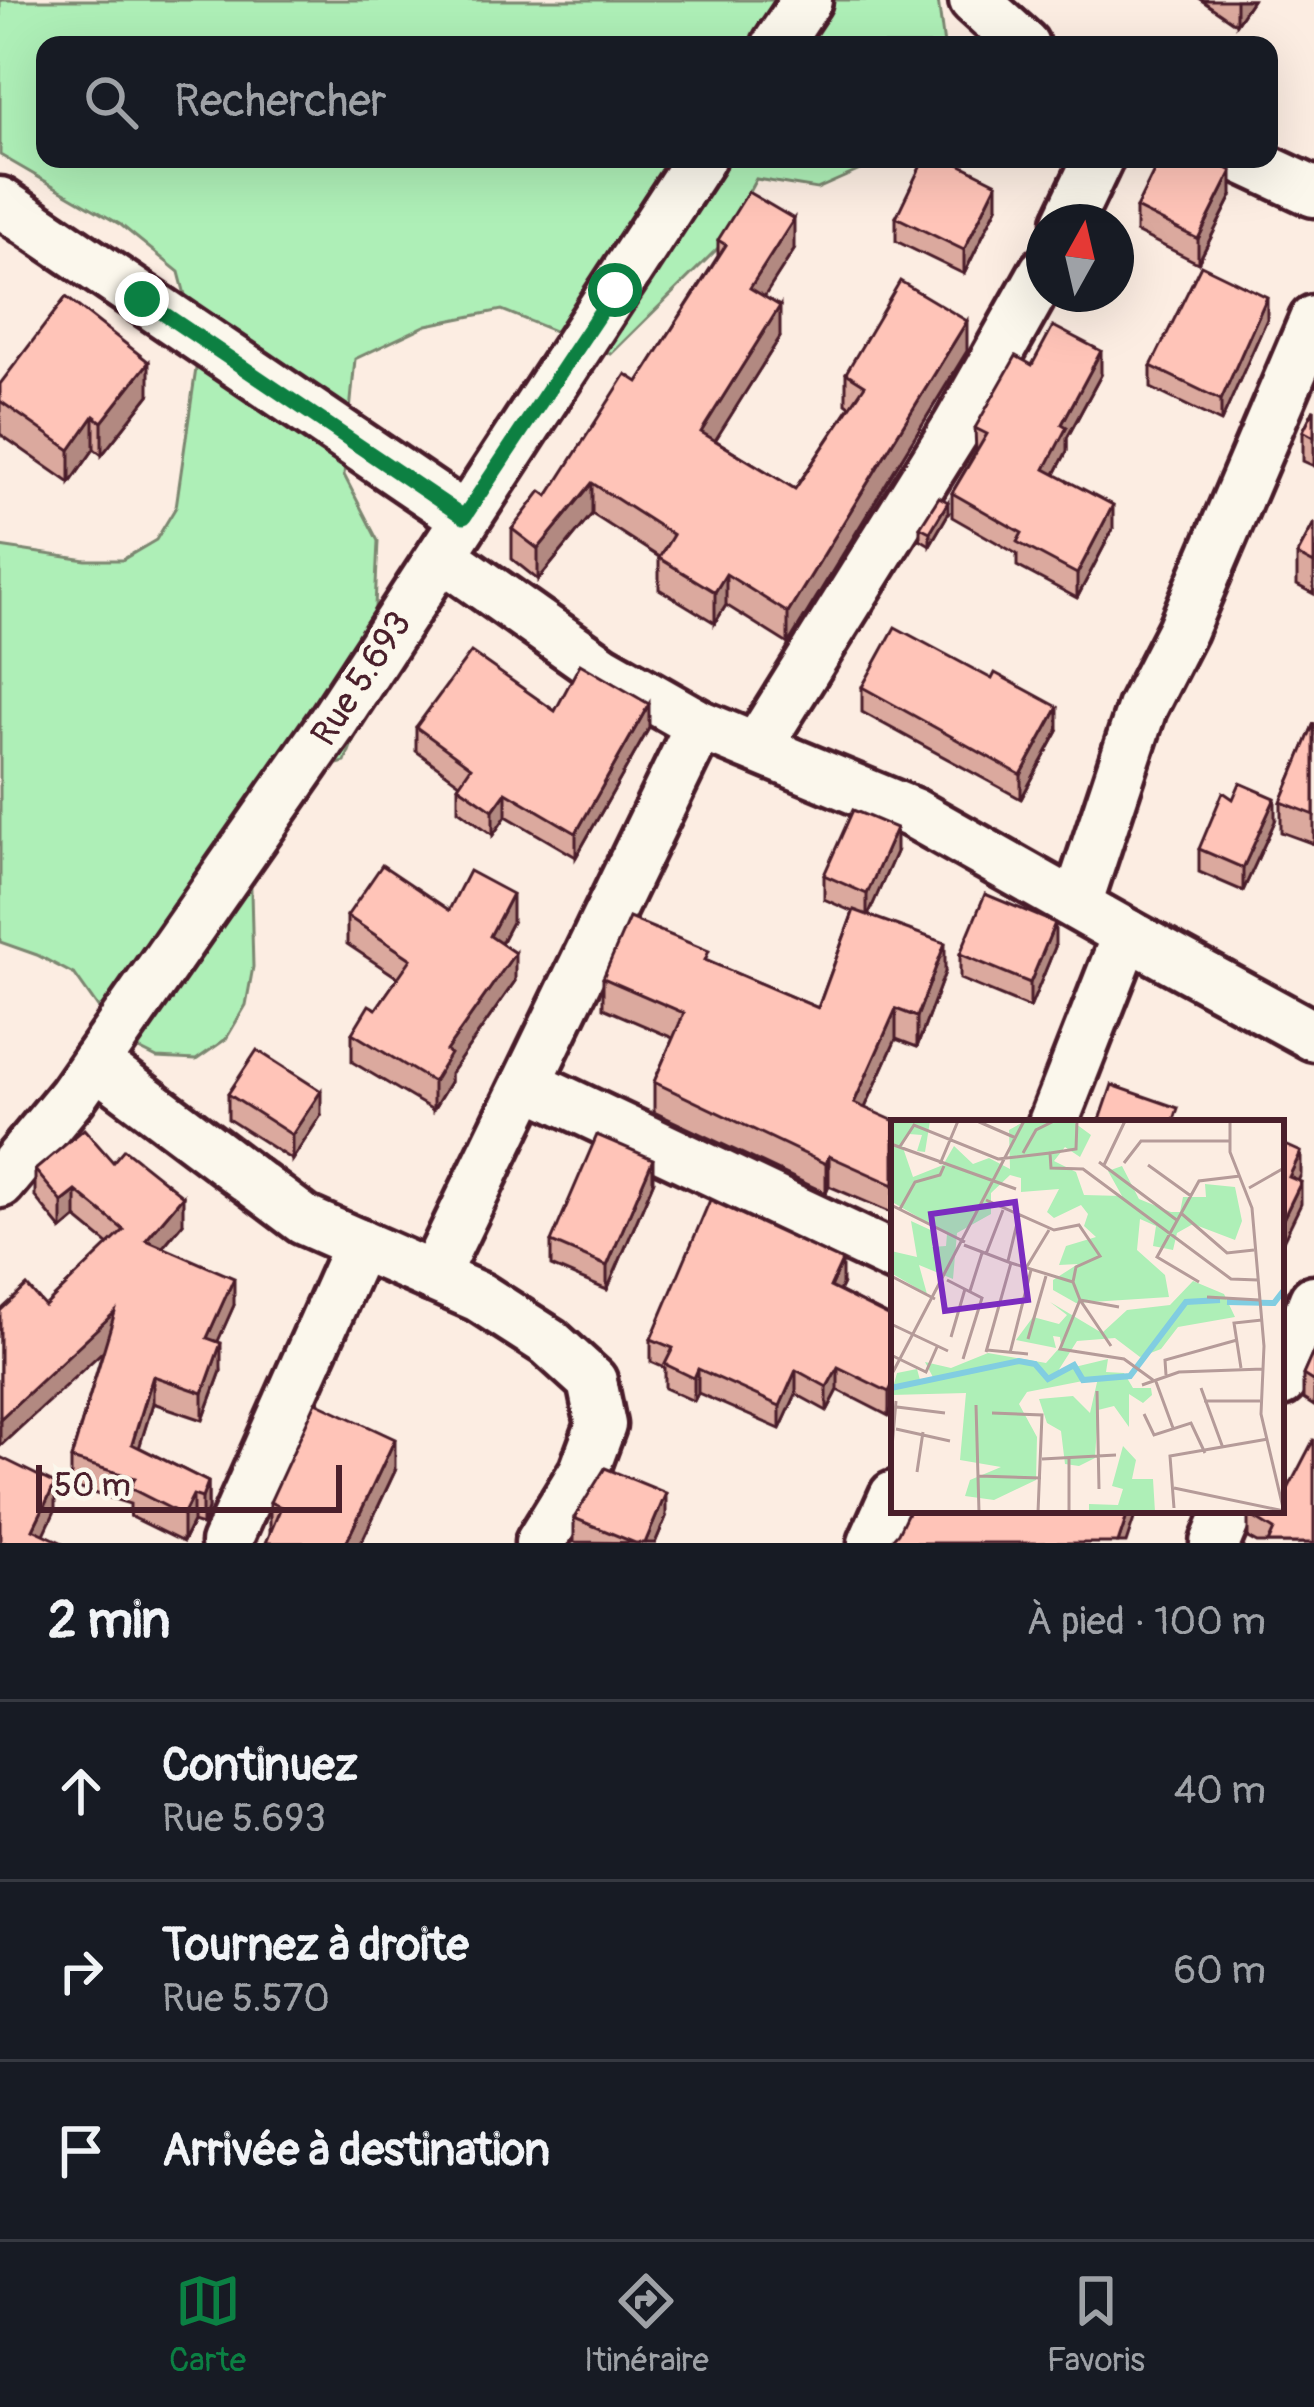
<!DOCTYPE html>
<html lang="fr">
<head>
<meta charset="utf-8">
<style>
	body { margin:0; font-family:Pangolin,sans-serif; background:#242831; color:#f1f3f6 }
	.compass { position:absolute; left:1026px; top:204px; width:108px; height:108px; border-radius:50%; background:#171b24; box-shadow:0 12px 48px #0002; rotate:8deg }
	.scale { position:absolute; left:36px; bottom:30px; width:306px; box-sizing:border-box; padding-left:12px; border:6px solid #4a1f2b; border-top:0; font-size:33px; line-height:42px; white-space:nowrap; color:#4a1f2b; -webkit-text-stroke:9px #fbf7ec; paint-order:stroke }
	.stop { position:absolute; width:36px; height:36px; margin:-27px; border:9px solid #0b8043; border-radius:50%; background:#fff }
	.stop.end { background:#0b8043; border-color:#fff; box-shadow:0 3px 12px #0008 }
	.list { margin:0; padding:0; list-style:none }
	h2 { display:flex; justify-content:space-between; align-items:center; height:156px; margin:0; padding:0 48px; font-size:51px }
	h2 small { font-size:39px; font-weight:400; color:#9ea1a6 }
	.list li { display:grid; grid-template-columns:78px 1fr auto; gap:36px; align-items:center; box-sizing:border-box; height:180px; padding:0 48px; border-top:3px solid #363941 }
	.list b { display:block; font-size:45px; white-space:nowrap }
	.list p { margin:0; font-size:39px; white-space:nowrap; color:#9ea1a6 }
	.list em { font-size:39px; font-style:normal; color:#9ea1a6 }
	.icon { flex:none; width:66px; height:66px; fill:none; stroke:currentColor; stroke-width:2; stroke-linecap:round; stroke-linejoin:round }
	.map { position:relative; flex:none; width:1314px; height:1543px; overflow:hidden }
	.search { position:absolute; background:#171b24; box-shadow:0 12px 48px #0002; left:36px; right:36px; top:36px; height:132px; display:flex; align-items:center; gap:30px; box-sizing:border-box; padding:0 42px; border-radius:24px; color:#9ea1a6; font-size:45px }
	.sheet { height:696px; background:#171b24 }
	nav { display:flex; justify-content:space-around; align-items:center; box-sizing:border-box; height:168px; border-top:3px solid #363941; background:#171b24; font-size:33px; color:#9ea1a6 }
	nav a { display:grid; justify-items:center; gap:6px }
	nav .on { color:#0b8043 }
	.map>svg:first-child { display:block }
	.green { fill:#aeefb7; stroke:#7c8771; stroke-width:3 }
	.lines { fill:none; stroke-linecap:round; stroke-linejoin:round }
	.minor-casing { stroke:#4a1f2b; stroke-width:57 }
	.minor { stroke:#fbf7ec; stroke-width:48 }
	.wall { fill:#dba99e; stroke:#4a1f2b; stroke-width:3 }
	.shaded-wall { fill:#b28981; stroke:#4a1f2b; stroke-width:3 }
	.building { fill:#ffc4b8; stroke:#4a1f2b; stroke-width:3 }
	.route { stroke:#0b8043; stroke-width:15 }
	.labels { text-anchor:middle; stroke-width:9; stroke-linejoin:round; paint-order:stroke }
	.street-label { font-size:36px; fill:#4a1f2b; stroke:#fbf7ec }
	.inset-river { fill:none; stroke:#81cde1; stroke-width:6 }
	.inset-road { fill:none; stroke:#b59b99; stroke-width:3 }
	.view { fill:#7b2cbf; fill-opacity:0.15; stroke:#7b2cbf; stroke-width:6 }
	.inset-edge { fill:none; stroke:#4a1f2b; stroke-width:6 }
</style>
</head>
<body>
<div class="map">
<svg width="1314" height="1543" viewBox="0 0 1314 1543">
	<rect width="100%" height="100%" fill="#fcede2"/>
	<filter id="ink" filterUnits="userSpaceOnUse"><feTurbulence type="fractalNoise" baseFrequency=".00833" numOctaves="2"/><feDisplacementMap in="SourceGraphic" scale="24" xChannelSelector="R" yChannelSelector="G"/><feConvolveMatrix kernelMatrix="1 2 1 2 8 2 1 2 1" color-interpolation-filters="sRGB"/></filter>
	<g filter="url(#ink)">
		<!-- green -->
		<polygon class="green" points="0,0 938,0 944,45 45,45 45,159 885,159 817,189 756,179 719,247 611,354 502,310 427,325 355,359 344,475 378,541 371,694 345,762 268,782 249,816 253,967 246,1005 226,1039 196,1060 157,1058 121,1040 75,975 37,955 0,942 0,547 86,560 122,560 156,540 176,507 199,348 179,272 121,225 0,155"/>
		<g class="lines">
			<!-- minor casing -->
			<g class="minor-casing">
				<g id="minor">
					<polyline points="974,0 1024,45"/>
					<polyline points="777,45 807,0"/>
					<polyline points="1243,159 1314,192"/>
					<polyline points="0,202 464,517"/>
					<polyline points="1068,222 1098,159"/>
					<polyline points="442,556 602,669 700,725 913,813 1127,934 1053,1123"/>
					<polyline points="757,747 958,425 1044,272"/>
					<polyline points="1077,904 1142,708 1182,630 1314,320"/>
					<polyline points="1127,934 1314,1036"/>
					<polyline points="95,1063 304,1220 479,1297 549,1342 592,1381 601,1425 584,1471 540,1543"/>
					<polyline points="528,1084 894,1257"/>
					<polyline points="0,1183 72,1096 331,725 700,159"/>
					<polyline points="433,1277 700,725"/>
					<polyline points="1281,1382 1314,1300"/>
					<polyline points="226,1543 359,1244"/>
					<polyline points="873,1543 894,1496"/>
					<polyline points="1215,1543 1229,1510"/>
				</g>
			</g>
			<!-- minor -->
			<use href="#minor" class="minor"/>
		</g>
		<!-- wall -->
		<g class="wall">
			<polygon points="1201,0 1252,0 1236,24"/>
			<polygon points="1232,196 1198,263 1136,232 1136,208"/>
			<polygon points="997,207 964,274 896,241 896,217"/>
			<polygon points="718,240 794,250 764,296 780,337 715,440 795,489 850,406 846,403 846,373 967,351 788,644 726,605 715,623 659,589 659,557 592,514 538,580 512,559 512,529 548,496 638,382 718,256"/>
			<polygon points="1267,319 1221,422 1151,388 1151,366"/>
			<polygon points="1032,365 1101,375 1067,438 1067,451 1055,474 1113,529 1077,598 1017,566 1017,554 952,517 952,493 976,452 975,428"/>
			<polygon points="0,384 149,395 102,455 94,449 70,483 0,434"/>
			<polygon points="1314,409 1314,466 1303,461 1303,431"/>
			<polygon points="948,514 930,545 920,539 920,527"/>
			<polygon points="1314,523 1314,594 1297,585 1297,555"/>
			<polygon points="862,687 1058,731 1021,799 862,712"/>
			<polygon points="555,711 649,728 576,857 506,816 493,835 458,810 458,786 460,783 416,751 416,727"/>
			<polygon points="1314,723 1314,844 1281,832 1281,802"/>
			<polygon points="1275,821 1243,891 1199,872 1199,849"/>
			<polygon points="896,852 868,915 945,972 917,1047 896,1039 865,1108 894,1123 894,1214 829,1186 826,1193 654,1112 654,1082 673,1038 603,1008 603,978 709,962 818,1008 853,912 824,899 824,875"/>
			<polygon points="449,910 512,922 501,943 515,981 450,1074 450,1082 433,1110 352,1062 352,1033 376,1009 398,978 347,944 347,916"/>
			<polygon points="1055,947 1030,1008 960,979 960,954"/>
			<polygon points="228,1094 321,1115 292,1160 228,1119"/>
			<polygon points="113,1162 183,1223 163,1247 234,1305 217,1342 221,1371 203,1420 153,1403 139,1447 208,1482 208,1509 202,1525 193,1522 183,1542 130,1516 130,1504 71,1486 71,1459 103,1350 0,1446 0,1311 45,1306 109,1245 76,1218 62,1230 35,1197 35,1170"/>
			<polygon points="653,1183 607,1290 551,1266 551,1242"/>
			<polygon points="842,1285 839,1291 894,1319 889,1416 838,1390 827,1411 796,1394 780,1429 698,1393 694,1401 665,1388 665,1368 651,1362 651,1339"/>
			<polygon points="1314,1350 1314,1406 1303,1399 1303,1375"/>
			<polygon points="395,1471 361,1543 266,1543 270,1535 270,1502"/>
			<polygon points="1289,1487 1314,1543 1257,1543 1248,1538 1248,1514"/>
			<polygon points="666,1517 655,1543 574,1542 574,1518"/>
		</g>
		<!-- shaded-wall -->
		<g class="shaded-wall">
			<polygon points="1236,0 1252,0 1236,24"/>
			<polygon points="1232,171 1232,196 1198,263 1198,239"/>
			<polygon points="997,183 997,207 964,274 964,250"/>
			<polygon points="794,219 794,250 750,319 750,288"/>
			<polygon points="1267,297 1267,319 1221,422 1221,400"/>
			<polygon points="780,306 780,337 701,463 701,432"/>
			<polygon points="967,321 967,351 788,644 788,613"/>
			<polygon points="1101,351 1101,375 1067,438 1067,451 1045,493 1045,469 1062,424"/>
			<polygon points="149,362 149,395 102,455 102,422"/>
			<polygon points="94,416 94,449 70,483 70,450"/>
			<polygon points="592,483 592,514 538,580 538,549"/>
			<polygon points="948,502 948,514 930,545 930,532"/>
			<polygon points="1113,505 1113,529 1077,598 1077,574"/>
			<polygon points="726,574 726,605 715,623 715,592"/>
			<polygon points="649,704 649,728 576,857 576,833"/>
			<polygon points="1058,707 1058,731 1021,799 1021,775"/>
			<polygon points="506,792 506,816 493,835 493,810"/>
			<polygon points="1275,798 1275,821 1243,891 1243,868"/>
			<polygon points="896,828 896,852 867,918 867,894"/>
			<polygon points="512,894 512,922 490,964 490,936"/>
			<polygon points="1055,923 1055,947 1030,1008 1030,983"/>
			<polygon points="945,943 945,972 917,1047 917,1017"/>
			<polygon points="515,953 515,981 450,1074 450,1082 433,1110 433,1082 446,1051"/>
			<polygon points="896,1009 896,1039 854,1132 854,1103"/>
			<polygon points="321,1091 321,1115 292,1160 292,1135"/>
			<polygon points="1301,1152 1301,1175 1289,1199 1289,1177"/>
			<polygon points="829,1156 829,1186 826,1193 826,1164"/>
			<polygon points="653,1159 653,1183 607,1290 607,1266"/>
			<polygon points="1301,1182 1301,1204 1281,1245 1281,1223"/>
			<polygon points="76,1191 76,1218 62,1230 62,1202"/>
			<polygon points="183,1196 183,1223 146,1267 146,1240"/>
			<polygon points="842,1261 842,1285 830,1310 830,1287"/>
			<polygon points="234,1278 234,1305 207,1366 207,1338"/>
			<polygon points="115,1312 115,1340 0,1446 0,1419"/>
			<polygon points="221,1343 221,1371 203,1420 203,1393"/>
			<polygon points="838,1367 838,1390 827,1411 827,1387"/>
			<polygon points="698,1369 698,1393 694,1401 694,1378"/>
			<polygon points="796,1370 796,1394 780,1429 780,1406"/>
			<polygon points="153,1376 153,1403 132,1471 132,1444"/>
			<polygon points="894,1382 894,1406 889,1416 889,1392"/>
			<polygon points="395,1439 395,1471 361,1543 346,1543"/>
			<polygon points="208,1482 208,1509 202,1525 202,1498"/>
			<polygon points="55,1484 55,1511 40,1543 33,1529"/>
			<polygon points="666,1493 666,1517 655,1543 645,1543"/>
			<polygon points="193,1495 193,1522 183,1542 183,1515"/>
			<polygon points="1129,1510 1137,1510 1126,1543 1118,1543"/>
		</g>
		<!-- building -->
		<g class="building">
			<polygon points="924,159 949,159 997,183 964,250 896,217"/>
			<polygon points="1160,159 1208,159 1232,171 1198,239 1136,208"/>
			<polygon points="748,192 794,219 750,288 780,306 701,432 795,489 865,385 846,373 900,281 967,321 788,613 726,574 715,592 659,558 673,535 592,483 538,549 512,529 541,491 548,496 626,374 638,382 726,245 718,240"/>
			<polygon points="1201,265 1267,297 1221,400 1151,366"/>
			<polygon points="66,297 149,362 102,422 94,416 70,450 0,401 0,384"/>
			<polygon points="1053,326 1101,351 1062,424 1067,427 1045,469 1113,505 1077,574 1017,542 1022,533 952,493 987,434 975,428 1016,356 1032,365"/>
			<polygon points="1314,409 1314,437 1303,431"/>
			<polygon points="939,497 948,502 930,532 920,527"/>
			<polygon points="1314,523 1314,564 1297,555"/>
			<polygon points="895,627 992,679 995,673 1058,707 1021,775 862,687"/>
			<polygon points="471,652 555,711 580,664 649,704 576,833 506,792 493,810 458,786 471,767 416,727"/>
			<polygon points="1314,723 1314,815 1281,802"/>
			<polygon points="1240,783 1275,798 1243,868 1199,849 1223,792 1233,799"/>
			<polygon points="853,810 896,828 867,894 824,875"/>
			<polygon points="382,865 449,910 469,871 512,894 490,936 515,953 446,1051 450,1054 433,1082 352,1033 369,1005 376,1009 411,959 347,916"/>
			<polygon points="985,894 1055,923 1030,983 960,954"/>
			<polygon points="854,910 945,943 917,1017 896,1009 854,1103 899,1123 894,1123 894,1185 829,1156 826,1164 654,1082 684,1013 603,978 629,918 709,951 705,960 818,1008"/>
			<polygon points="257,1050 321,1091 292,1135 228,1094"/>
			<polygon points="1112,1085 1178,1108 1173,1123 1099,1123"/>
			<polygon points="84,1129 113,1162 124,1149 183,1196 146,1240 234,1278 207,1338 221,1343 203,1393 153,1376 132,1444 208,1482 202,1498 193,1495 183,1515 130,1488 135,1478 71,1459 115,1312 0,1419 0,1311 27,1286 45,1306 124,1230 76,1191 62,1202 35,1170"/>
			<polygon points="597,1135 653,1159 607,1266 551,1242"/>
			<polygon points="1281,1143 1301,1152 1289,1177 1301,1182 1281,1223"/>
			<polygon points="710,1200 842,1261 830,1287 894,1319 894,1382 889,1392 838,1367 827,1387 796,1370 780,1406 698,1369 694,1378 665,1364 673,1348 651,1339"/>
			<polygon points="1314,1350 1314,1382 1303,1375"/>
			<polygon points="316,1402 395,1439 346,1543 266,1543 281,1507 270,1502"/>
			<polygon points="1314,1439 1314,1543 1268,1543 1274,1530 1248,1514 1249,1510 1281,1510 1281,1482 1289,1487"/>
			<polygon points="0,1457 55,1484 33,1529 63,1543 0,1543"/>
			<polygon points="605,1468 666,1493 645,1543 635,1543 574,1518"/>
			<polygon points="909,1510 1129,1510 1118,1543 889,1543 898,1533"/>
		</g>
	</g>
	<g class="lines" filter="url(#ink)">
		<!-- route -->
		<polyline class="route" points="142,299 464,517 615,290"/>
	</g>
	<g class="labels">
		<!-- street labels -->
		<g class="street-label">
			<text transform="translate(360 678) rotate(-57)" y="13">Rue 5.693</text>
		</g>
	</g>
	<!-- overview -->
	<g transform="translate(891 1120)">
		<rect width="393" height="393" fill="#fcede2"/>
		<path d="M0 1H39L34 32 26 31 31 15 18 14 11 25 22 57 52 45 63 26 82 44 98 38 119 49 118 10 134 1H181L200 15 189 37 174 27 163 41 185 52 193 75 231 76 217 51 231 46 248 79 280 92H289L292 77H315L314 64 344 67 351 101 344 120 302 104 286 113 282 130 262 126 265 106 249 99 246 130 274 155 278 177 185 183 162 170V160L187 144 168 145 175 126 205 117 193 106 197 94 190 85 163 98 156 92 168 69 130 72V58L119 55 100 73V94L66 113 62 159 28 145 36 174 0 153V131L26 137 20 101 44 112 41 127 55 126 56 114 3 83ZM302 161 333 174 344 197 287 207 270 229 249 237 224 218 186 221 167 251 217 239 215 252 233 253 242 268H260L261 275 252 283 238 274V307L223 286 207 290 204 338 188 346 174 344 170 311 156 303 148 279 182 276 199 293 207 258 136 272 128 284 146 317 145 360 103 380 74 376 79 360 110 347 69 340 75 273 0 275 6 253 26 249 29 260 44 261 34 242 60 248 97 233 155 243 170 226 169 217 162 216 165 228 125 220 142 197 168 204 176 195 159 182 211 213 236 190 279 185ZM232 326 245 340 241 359H262L264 392H198V384L227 385 232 369 221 366Z" fill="#aeefb7"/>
		<path class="inset-river" d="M336 182 383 183 393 170M0 268 128 241 144 244 157 259 183 245 192 260 239 256 295 182 329 180"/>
		<path class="inset-road" d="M86 1 125 18M186 1 185 29 159 33 160 48 192 49 340 159 367 160M339 1V32L361 88 373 226 370 294 393 392M0 24 125 69M8 28 23 5 107 39 159 33M132 33 145 10 163 1M208 42 287 101M233 43 250 21H338M49 44 67 1M213 45 234 1M257 45 300 76M358 68 393 48M95 80 163 110 188 105 209 136 185 147 182 162M0 85 74 122M9 89 24 62 49 55 53 46M291 94 336 133 363 130M73 125 120 143 95 232M95 134 112 90M117 141 128 95M120 143 182 162 189 180 228 187M135 148 158 110M0 156 44 179M56 160 91 178 72 239M308 162 266 137 308 61 349 56M79 171 91 133M316 177 368 180M0 204 57 231M60 217 74 169M137 219 155 156M220 226 189 180 169 229 233 239 262 260M96 230 137 234M119 233 140 150M0 235 35 252 46 227M350 248 343 203 371 200M2 252 133 1M275 255 274 240 346 220M264 259 282 308M251 265 288 252 372 249M310 268 332 328M206 271 208 369M313 281H369M85 285 88 392M6 287 54 293M101 293 151 295 147 392M253 294 263 315 300 303 314 333M5 309 59 321M0 338 5 281M151 339 225 335M178 339V392M26 352 32 312M88 356 150 358M283 368 393 391M283 388 279 336 377 319"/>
		<path class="view" d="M124 82 137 180 54 191 40 94Z"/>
		<rect width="393" height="393" class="inset-edge"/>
	</g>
</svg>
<svg class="compass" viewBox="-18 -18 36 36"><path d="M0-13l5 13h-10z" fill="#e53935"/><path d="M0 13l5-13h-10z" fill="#9ea1a6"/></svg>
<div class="scale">50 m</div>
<div class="stop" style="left:615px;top:290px"></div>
<div class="stop end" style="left:142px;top:299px"></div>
<div class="search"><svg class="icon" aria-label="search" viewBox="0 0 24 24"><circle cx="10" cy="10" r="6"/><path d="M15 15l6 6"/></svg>Rechercher</div>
</div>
<section class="sheet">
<h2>2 min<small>À pied · 100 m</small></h2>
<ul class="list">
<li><svg class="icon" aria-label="ahead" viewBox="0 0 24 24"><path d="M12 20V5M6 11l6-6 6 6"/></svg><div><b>Continuez</b><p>Rue 5.693</p></div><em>40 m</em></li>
<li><svg class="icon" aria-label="right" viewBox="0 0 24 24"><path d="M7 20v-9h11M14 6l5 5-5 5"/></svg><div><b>Tournez à droite</b><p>Rue 5.570</p></div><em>60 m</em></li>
<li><svg class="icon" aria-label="arrive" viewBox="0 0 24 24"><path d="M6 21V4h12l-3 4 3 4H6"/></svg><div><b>Arrivée à destination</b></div></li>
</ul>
</section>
<nav>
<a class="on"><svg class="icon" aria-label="map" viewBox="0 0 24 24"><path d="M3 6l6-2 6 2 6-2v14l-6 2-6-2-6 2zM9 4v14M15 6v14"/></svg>Carte</a>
<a><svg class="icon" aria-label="directions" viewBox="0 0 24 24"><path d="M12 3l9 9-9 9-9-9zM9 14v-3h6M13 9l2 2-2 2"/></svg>Itinéraire</a>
<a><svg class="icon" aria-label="saved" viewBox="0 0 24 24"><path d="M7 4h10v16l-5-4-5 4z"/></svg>Favoris</a>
</nav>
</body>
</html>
